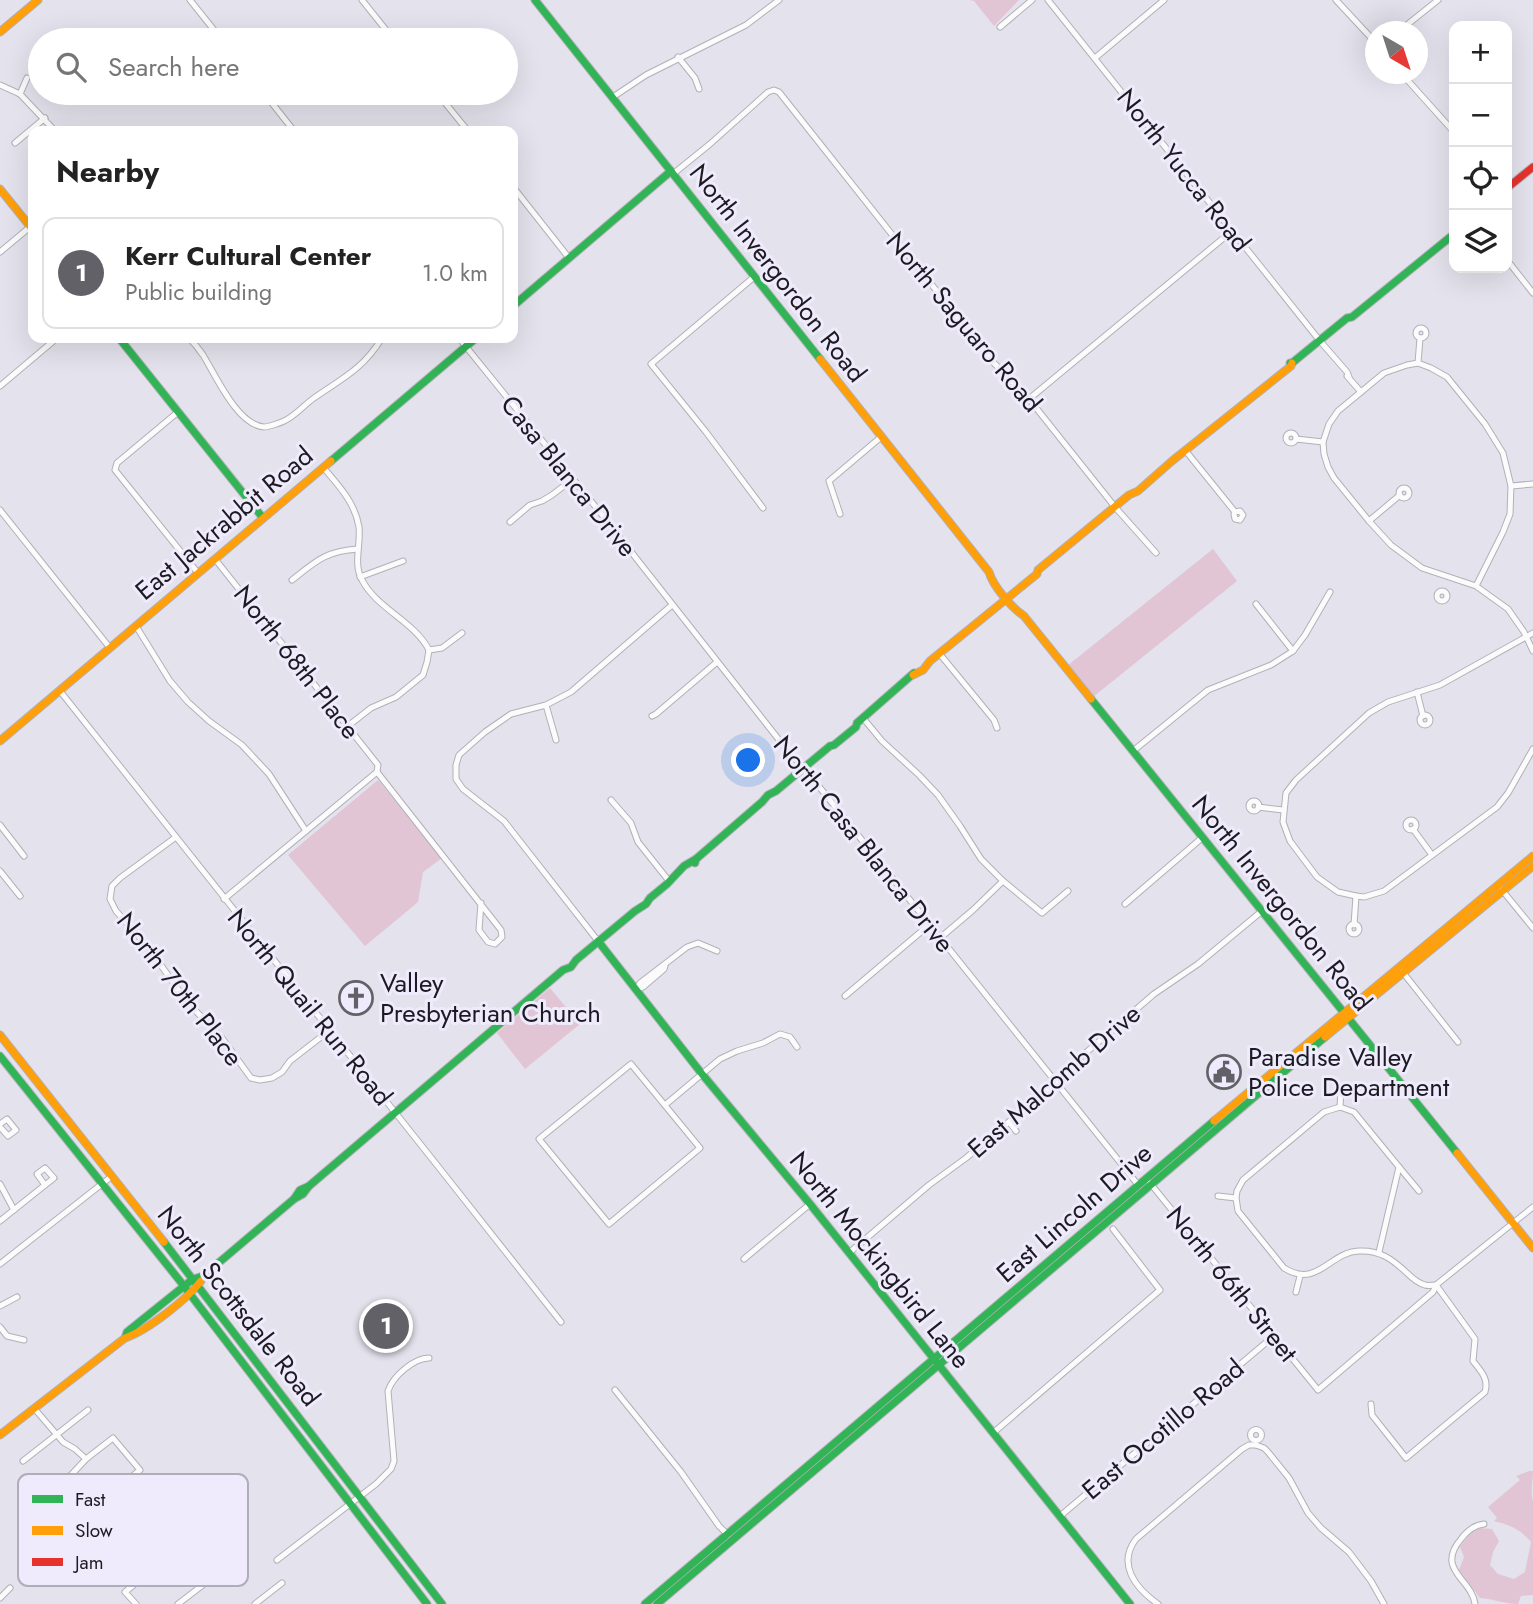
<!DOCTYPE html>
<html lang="en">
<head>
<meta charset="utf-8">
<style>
	body { margin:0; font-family:Jost,sans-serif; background:#f6f6f6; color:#222 }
	.controls { position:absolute; right:21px; top:21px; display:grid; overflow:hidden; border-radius:14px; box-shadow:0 7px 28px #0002 }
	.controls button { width:63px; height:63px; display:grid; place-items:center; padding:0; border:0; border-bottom:2px solid #e0e0e0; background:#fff; color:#222; font:35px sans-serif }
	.compass { position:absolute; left:1365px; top:21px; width:63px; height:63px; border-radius:50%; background:#fff; box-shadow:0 7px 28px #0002; rotate:141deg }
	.you { position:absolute; left:749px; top:761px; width:24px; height:24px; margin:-18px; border:5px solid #fff; border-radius:50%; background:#1a73e8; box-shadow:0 0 0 10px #1a73e833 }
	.badge { display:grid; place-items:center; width:46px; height:46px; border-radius:50%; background:#626168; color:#fff; font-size:23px; font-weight:700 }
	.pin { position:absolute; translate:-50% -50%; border:4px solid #fff; box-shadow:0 2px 7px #0006 }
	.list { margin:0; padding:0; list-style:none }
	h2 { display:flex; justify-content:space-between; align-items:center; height:91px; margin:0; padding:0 28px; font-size:30px }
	h2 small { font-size:23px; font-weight:400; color:#767676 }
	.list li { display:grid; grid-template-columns:46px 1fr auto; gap:21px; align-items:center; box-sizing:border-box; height:112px; margin:0 14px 14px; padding:0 14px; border:2px solid #e0e0e0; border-radius:14px }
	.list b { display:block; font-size:26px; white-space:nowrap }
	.list p { margin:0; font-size:23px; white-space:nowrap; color:#767676 }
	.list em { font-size:23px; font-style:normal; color:#767676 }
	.icon { flex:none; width:38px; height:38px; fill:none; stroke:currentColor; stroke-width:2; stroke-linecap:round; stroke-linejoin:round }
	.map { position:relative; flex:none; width:1533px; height:1604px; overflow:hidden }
	.search { position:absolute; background:#fff; box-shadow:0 7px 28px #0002; left:28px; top:28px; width:490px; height:77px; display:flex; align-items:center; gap:18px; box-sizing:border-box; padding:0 24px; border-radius:38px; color:#767676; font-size:26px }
	.panel { position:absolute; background:#fff; box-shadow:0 7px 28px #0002; left:28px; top:126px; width:490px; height:217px; border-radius:14px }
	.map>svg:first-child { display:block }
	.green { fill:#e1c5d4 }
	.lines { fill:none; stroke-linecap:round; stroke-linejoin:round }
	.street-casing { stroke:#b2b0b8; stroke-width:7 }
	.fast-casing { stroke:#b2b0b8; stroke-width:9 }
	.slow-casing { stroke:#b2b0b8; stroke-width:9 }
	.jam-casing { stroke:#b2b0b8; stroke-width:9 }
	.street { stroke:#fbfbfc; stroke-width:5 }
	.fast { stroke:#30b455; stroke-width:7 }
	.slow { stroke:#ff9f0a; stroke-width:7 }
	.jam { stroke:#e5322d; stroke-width:7 }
	.labels { text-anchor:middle; stroke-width:6; stroke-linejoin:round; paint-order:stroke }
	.street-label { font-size:26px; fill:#1c1b21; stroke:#efebfd }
	.poi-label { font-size:26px; fill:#1c1b21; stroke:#efebfd; text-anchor:start }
	.key { fill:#efebfd; stroke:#b0adbb; stroke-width:2 }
	.key-label { font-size:19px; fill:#1c1b21 }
</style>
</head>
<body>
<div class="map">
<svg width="1533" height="1604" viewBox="0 0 1533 1604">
	<rect width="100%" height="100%" fill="#e4e2ec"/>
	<!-- green -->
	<g class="green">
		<polygon points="970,0 1019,0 994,26 974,1"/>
		<polygon points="1213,549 1237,581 1093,697 1067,666"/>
		<polygon points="378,780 442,858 423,872 418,902 365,946 288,855"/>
		<polygon points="550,988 580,1024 525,1069 497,1033"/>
		<path d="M1529 1471H1533C1533 1482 1530 1491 1533 1501V1595L1521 1596 1518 1604C1506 1604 1493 1599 1480 1598L1459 1570 1464 1557 1460 1547 1468 1536 1479 1528 1492 1529 1499 1541 1493 1552 1490 1565 1498 1574 1514 1579 1525 1572 1531 1542C1520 1529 1510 1525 1494 1521L1497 1518 1488 1507 1520 1480 1516 1476Z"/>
	</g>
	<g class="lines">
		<!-- street casing -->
		<g class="street-casing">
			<g id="street">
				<polyline points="190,0 222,40"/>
				<polyline points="362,0 394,40"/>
				<polyline points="1048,0 1320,341 1347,372 1349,377"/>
				<polyline points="1336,0 1376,43"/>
				<polyline points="1000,27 1032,0"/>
				<polyline points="1398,32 1438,0"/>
				<polyline points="678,57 695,78 699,89"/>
				<polyline points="1095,58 1164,0"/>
				<polyline points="1402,74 1454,132"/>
				<polyline points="0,85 20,94 55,131"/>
				<polyline points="264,93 294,131"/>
				<polyline points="437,93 468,131"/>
				<polyline points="20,94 27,78"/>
				<polyline points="613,97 646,75 746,25 779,0"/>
				<polyline points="15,143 45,118"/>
				<polyline points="673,174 710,144 768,92 774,90 779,92 993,362 1029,399 1115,507 1156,553"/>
				<polyline points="513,187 569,258"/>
				<polyline points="0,252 30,227"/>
				<polyline points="1507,260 1533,293"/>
				<polyline points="754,277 651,364 706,432 763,508"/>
				<circle cx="1421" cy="333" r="5"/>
				<path d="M189 338C194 343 199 349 203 355 215 374 237 425 264 427 268 427 280 423 284 421 295 416 304 405 314 398 343 378 363 369 382 338"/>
				<polyline points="459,338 599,511 787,750 809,774 1139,1186"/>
				<polyline points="1418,363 1420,338"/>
				<polyline points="1347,376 1361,392"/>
				<polyline points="0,386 57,338"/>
				<polyline points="1029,399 1232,231"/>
				<polyline points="178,412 117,463 115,470 198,573"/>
				<circle cx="1291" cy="438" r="5"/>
				<polyline points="1296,439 1323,442"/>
				<polyline points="1185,450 1235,512 1234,514 1235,519 1240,520 1243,515 1240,511 1235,512"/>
				<path d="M323 467C338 485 355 502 359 527 361 544 353 564 362 580 377 609 414 621 429 650"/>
				<polyline points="1511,486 1533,484"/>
				<circle cx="1404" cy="493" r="5"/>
				<polyline points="0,510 110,648"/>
				<polyline points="840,514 829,481 881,437"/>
				<polyline points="1369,521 1400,495"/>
				<polyline points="510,522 530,505 542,501 552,495 573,479"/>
				<polyline points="215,559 378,765 377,772 224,899"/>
				<polyline points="360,577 403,561"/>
				<path d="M292 580C316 561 326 551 358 549"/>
				<polyline points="1476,586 1503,532 1510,514 1511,486 1503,453 1485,424 1447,377 1431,368 1418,363 1407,365 1384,373 1338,411 1329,424 1323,442 1324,454 1328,467 1334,478 1369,521 1391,545 1422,568 1476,586 1508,609 1524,632 1533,651"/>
				<circle cx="1442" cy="596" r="5"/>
				<polyline points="1256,604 1293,651"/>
				<polyline points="136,626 170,681 188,702 209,721 242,745 269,774 306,831"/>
				<polyline points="1533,633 1440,685 1388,702 1369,713 1296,780 1286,793 1283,822 1290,841 1317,877 1338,892 1356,896 1364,897 1384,891 1497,807 1508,793 1533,749"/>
				<polyline points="429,650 442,648 462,633"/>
				<polyline points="939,653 994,720 997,728"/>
				<path d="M60 691C227 902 395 1111 561 1322"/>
				<polyline points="1417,692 1423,716"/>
				<polyline points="546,705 556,740"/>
				<circle cx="1425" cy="720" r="5"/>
				<polyline points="652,716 656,714 717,662"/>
				<polyline points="863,718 882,741 919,775 938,795 960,826 981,859 1003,881 1042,913 1068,891"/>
				<polyline points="348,726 371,708 396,697 423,675 427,662 429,650"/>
				<polyline points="1133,751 1208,690 1271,665 1293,651 1305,635 1330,592"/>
				<polyline points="377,772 501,930 502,937 495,944 488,942 479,930 481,903"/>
				<polyline points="611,800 631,823 638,842 669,881"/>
				<circle cx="1254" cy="806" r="5"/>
				<polyline points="1258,807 1283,810"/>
				<circle cx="1411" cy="825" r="5"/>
				<polyline points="0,825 24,856"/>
				<polyline points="1413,829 1432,855"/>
				<polyline points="176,837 120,878 112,886 110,899 116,911 148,947 187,1002 222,1038 251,1078 260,1080 272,1078 282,1072 290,1061 330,1030"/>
				<polyline points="0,871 20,896"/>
				<polyline points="1502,890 1533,928"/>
				<polyline points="1125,904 1203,837"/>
				<circle cx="1354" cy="929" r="5"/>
				<polyline points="1354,925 1356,896"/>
				<polyline points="940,938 973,910 1003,881"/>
				<polyline points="598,941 504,821 463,789 456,779 456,765 459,755 485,732 511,714 546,705 571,692 672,605"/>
				<polyline points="1401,970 1458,1042"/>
				<polyline points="636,990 640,983 687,947 698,943 717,951"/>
				<polyline points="636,990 643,987 664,969 665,966"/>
				<polyline points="845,996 929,925"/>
				<polygon points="631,1064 700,1148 609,1224 539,1139"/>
				<polyline points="665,1105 720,1059 737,1051 763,1043 780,1034 790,1037 797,1047"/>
				<path d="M1340 1107 1324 1112 1243 1180 1237 1191 1236 1198 1238 1211 1284 1268C1318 1289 1329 1252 1359 1251 1380 1250 1392 1259 1407 1273 1412 1278 1418 1283 1425 1285 1429 1286 1432 1285 1436 1285"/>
				<polyline points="1340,1107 1354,1112 1399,1167 1379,1252"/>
				<polyline points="1340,1107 1341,1090"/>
				<polyline points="1009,1122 1016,1131"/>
				<polyline points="0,1124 7,1119 16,1130 8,1136 0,1127"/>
				<polyline points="1399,1167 1419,1191"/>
				<polygon points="45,1168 54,1178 45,1185 37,1174"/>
				<polyline points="1150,1183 1318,1390 1433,1292 1436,1285 1533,1207"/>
				<polyline points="0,1184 14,1210"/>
				<polyline points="1218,1196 1236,1198"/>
				<polyline points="0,1221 45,1185"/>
				<polyline points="849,1253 929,1185 966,1158 1048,1089 1067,1069 1154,994 1198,964 1262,911"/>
				<polyline points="744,1259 810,1204"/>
				<polyline points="0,1264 112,1176"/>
				<polyline points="1296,1292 1300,1276"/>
				<polyline points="0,1306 17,1297"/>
				<polyline points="0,1327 7,1336 24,1340"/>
				<polyline points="615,1390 681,1472 719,1526 728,1535"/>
				<path d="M1371 1404 1372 1415 1406 1458 1485 1392C1489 1379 1481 1371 1473 1361L1475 1339 1436 1285"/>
				<polyline points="34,1408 63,1442 75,1449 86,1459"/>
				<circle cx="1256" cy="1435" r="5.5"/>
				<polyline points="993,1433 1160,1290 1113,1229"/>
				<polyline points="1256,1445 1264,1448 1268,1452 1289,1478 1308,1513 1321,1528 1349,1552 1371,1581 1384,1604"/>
				<polyline points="23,1461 88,1410"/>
				<polyline points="1059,1517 1268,1341"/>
				<polyline points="70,1526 140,1470 113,1438 86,1459 72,1474 45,1494 96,1558 157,1512 166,1511"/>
				<polyline points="122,1538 137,1553 149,1573"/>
				<path d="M277 1560 376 1484 391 1469 394 1461 388 1391C393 1376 414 1358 429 1358"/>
				<polyline points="0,1598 10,1588"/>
				<polyline points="136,1604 125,1592 188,1541"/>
				<polyline points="178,1604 208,1581 212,1571"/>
				<polyline points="255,1604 282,1583"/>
				<path d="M1158 1604C1135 1588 1117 1564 1136 1539L1242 1449 1249 1445H1256"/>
				<path d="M1475 1604C1472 1579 1435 1570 1461 1539 1467 1531 1474 1525 1484 1524"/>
			</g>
		</g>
		<!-- fast casing -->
		<g class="fast-casing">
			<g id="fast">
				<polyline points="535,0 820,359"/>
				<polyline points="513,306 671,171"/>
				<polyline points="119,338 263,518"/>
				<polyline points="1290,363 1292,363 1347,318 1352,317 1454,234"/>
				<polyline points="331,461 476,338"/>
				<polyline points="1091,699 1457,1153"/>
				<polyline points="695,863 696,859 762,802 768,795 776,791 830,746 834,745 856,727 857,723 914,673"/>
				<polyline points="598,941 702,1074 810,1204 1130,1604"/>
				<polyline points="0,1056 180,1281 427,1604"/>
				<polyline points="294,1199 303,1194 309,1186"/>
				<polyline points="164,1242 442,1604"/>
				<polyline points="125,1338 127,1332 193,1279 203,1276 294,1199 300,1190 309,1186 563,970 571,967 576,960 635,911 646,904 650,898 667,884 684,866 696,859"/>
				<polyline points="645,1604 1214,1121"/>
				<polyline points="657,1604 1325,1037"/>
			</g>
		</g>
		<!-- slow casing -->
		<g class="slow-casing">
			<g id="slow">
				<polyline points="0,32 38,0"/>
				<polyline points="0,189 33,230"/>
				<path d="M820 359 989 572C993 586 1011 607 1024 616L1091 699"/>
				<polyline points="913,675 923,670 930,661 1037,574 1038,570 1129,495 1138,491 1172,461 1291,366 1292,363"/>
				<polyline points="0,741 331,461"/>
				<polyline points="0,1035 164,1242"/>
				<polyline points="1325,1037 1533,866"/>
				<polyline points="1214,1121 1533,856"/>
				<polyline points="1457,1153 1533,1248"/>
				<path d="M0 1435 125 1338C148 1330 186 1300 201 1281"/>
			</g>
		</g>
		<!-- jam casing -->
		<g class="jam-casing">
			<polyline id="jam" points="1507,188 1533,167"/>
		</g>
		<!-- street -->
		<use href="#street" class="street"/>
		<!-- fast -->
		<use href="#fast" class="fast"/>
		<!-- slow -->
		<use href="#slow" class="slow"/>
		<!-- jam -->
		<use href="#jam" class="jam"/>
	</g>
	<!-- icons -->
	<defs>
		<g id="church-ring" transform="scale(1.75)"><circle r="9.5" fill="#efebfd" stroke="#626168" stroke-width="1.5"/><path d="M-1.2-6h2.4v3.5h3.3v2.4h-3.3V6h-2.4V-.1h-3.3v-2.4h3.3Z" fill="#626168"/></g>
		<g id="civic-ring" transform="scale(1.75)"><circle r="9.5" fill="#efebfd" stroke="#626168" stroke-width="1.5"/><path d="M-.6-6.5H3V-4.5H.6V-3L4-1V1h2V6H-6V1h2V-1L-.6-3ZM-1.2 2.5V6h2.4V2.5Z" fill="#626168"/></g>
	</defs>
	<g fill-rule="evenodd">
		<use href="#church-ring" x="356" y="998"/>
		<use href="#civic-ring" x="1224" y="1072"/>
	</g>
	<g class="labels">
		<!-- street labels -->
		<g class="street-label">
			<text transform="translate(1184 170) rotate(52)" y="9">North Yucca Road</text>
			<text transform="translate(778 273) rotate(52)" y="9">North Invergordon Road</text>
			<text transform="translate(964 322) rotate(50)" y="9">North Saguaro Road</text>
			<text transform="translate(569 476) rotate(51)" y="9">Casa Blanca Drive</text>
			<text transform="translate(224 523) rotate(-40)" y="9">East Jackrabbit Road</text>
			<text transform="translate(297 662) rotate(52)" y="9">North 68th Place</text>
			<text transform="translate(864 844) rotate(51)" y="9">North Casa Blanca Drive</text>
			<text transform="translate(1282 903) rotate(51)" y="9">North Invergordon Road</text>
			<text transform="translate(180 989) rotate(52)" y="9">North 70th Place</text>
			<text transform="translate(310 1007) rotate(51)" y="9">North Quail Run Road</text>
			<text transform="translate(1054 1081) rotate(-41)" y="9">East Malcomb Drive</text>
			<text transform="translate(1074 1213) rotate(-41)" y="9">East Lincoln Drive</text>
			<text transform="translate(880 1260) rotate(51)" y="9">North Mockingbird Lane</text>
			<text transform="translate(1232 1284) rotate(51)" y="9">North 66th Street</text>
			<text transform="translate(239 1306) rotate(52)" y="9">North Scottsdale Road</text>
			<text transform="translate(1163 1429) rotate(-40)" y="9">East Ocotillo Road</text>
		</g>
		<!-- poi labels -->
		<g class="poi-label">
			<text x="380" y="992">Valley<tspan x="380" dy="30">Presbyterian Church</tspan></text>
			<text x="1248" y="1066">Paradise Valley<tspan x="1248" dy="30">Police Department</tspan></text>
		</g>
	</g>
	<!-- legend -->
	<rect x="18" y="1474" width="230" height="112" rx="10" class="key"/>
	<rect x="32" y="1495" width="31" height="8" fill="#30b455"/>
	<rect x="32" y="1526" width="31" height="9" fill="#ff9f0a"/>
	<rect x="32" y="1558" width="31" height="8" fill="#e5322d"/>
	<g class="key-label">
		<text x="75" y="1506">Fast</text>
		<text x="75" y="1537">Slow</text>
		<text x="75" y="1569">Jam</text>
	</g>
</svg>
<div class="controls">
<button>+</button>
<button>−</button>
<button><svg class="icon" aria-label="locate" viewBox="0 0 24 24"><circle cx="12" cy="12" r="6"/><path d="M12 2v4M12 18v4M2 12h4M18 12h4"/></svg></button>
<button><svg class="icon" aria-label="layers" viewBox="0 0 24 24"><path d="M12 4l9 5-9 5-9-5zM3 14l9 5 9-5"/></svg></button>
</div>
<svg class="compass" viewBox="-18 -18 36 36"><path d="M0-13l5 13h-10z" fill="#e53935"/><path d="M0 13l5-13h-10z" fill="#767676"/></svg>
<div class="you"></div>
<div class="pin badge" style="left:386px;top:1326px">1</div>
<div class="search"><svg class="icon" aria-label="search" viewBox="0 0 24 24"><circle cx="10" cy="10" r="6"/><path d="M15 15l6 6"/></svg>Search here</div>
<section class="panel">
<h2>Nearby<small></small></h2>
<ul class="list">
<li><span class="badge">1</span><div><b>Kerr Cultural Center</b><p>Public building</p></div><em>1.0 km</em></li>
</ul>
</section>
</div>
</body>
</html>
